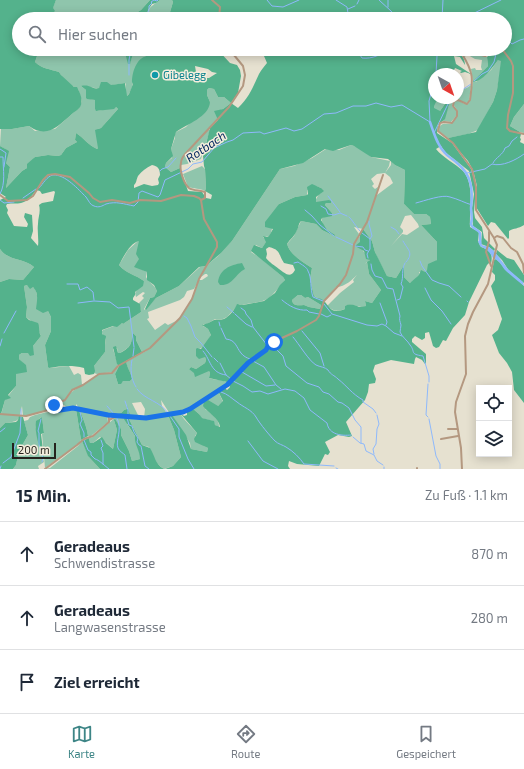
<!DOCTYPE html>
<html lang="de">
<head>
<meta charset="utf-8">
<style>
	body { margin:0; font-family:"Exo 2",sans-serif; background:#f6f6f7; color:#1f2937 }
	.controls { position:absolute; right:12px; bottom:12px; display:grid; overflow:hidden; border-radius:0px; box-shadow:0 2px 10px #0003 }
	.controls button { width:36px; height:36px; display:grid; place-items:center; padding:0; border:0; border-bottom:1px solid #e0e1e3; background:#fff; color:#1f2937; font:20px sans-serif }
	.compass { position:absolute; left:428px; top:68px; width:36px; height:36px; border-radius:50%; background:#fff; box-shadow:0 2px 10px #0003; rotate:140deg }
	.scale { position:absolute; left:12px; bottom:10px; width:44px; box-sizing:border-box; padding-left:4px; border:2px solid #25231d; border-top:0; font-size:11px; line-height:14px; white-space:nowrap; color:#25231d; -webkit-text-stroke:3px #f4eedd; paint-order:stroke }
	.stop { position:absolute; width:12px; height:12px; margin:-9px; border:3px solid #1a73e8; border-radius:50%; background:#fff }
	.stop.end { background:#1a73e8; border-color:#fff; box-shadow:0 1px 4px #0008 }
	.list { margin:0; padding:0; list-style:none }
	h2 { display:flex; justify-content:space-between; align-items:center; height:52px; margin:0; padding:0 16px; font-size:17px }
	h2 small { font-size:13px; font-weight:400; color:#747a83 }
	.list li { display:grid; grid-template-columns:26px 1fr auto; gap:12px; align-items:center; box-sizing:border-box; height:64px; padding:0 16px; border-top:1px solid #e0e1e3 }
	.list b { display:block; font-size:15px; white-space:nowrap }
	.list p { margin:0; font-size:13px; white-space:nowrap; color:#747a83 }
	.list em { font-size:13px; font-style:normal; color:#747a83 }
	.icon { flex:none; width:22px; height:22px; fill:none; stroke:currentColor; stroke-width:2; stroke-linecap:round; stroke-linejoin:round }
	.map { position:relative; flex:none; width:524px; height:469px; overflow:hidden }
	.search { position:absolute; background:#fff; box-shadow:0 2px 10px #0003; left:12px; right:12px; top:12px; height:44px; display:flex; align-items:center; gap:10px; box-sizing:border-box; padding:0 14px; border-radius:22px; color:#747a83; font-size:15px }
	.sheet { height:244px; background:#fff }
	nav { display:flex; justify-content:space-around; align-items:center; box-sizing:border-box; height:56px; border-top:1px solid #e0e1e3; background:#fff; font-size:11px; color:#747a83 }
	nav a { display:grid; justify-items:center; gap:2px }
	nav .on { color:#3d8586 }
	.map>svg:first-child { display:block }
	.green { fill:#8fc5ac; fill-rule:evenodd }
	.forest { fill:#54b28c; fill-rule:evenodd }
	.water { fill:#8eb9fc }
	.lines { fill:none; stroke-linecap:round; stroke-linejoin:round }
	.stream { stroke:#8eb9fc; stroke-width:1 }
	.river { stroke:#8eb9fc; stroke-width:2.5 }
	.minor { stroke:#b49880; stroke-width:2 }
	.route { stroke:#1a73e8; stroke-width:5 }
	.culture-dot { fill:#0f9aa8; stroke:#f4eedd; stroke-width:1.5 }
	.labels { text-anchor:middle; stroke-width:3; stroke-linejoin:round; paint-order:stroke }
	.culture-label { font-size:11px; fill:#0d838f; stroke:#f4eedd; text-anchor:start }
	.water-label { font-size:12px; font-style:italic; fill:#01265f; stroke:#f4eedd }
</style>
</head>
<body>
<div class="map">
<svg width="524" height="469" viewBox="0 0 524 469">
	<rect width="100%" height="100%" fill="#e6e1d0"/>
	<!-- green -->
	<g class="green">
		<polygon points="56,0 150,0 141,10 136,13 97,15 91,13 90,19 48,19"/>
		<path d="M160 0H172L173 2 168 19H147C148 6 151 7 160 0Z"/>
		<path d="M65 49H124C127 54 126 60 130 63L133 54 139 52 142 49H151L146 56 142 58C140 61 137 65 136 69 133 78 134 90 126 97V84L125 83 100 87 99 88C95 89 87 86 81 86L86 90V98L95 100V109L98 111 116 107 118 109 101 128 98 129V148L97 149C88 145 84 138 76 133L75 140 77 142 66 148 61 155 58 156 48 155 35 157 27 168 22 171 6 188 10 167 6 163 5 149 0 146 1 128 12 129 29 126 35 131 55 129 80 107 82 101 78 89C71 86 62 78 59 72 50 69 42 69 35 62L37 56 41 54H61Z"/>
		<polygon points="466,49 476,54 487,57 488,66 473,81 471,69 475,68 476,70 482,70 481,67 482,60 475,59 468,55 464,57 462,52 463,50"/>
		<path d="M498 60H501L502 62 497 90 493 102 478 130 468 134 448 138 439 131C440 122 444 124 451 124L458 115 457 110 453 104 455 101H459L465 104 469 103 473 82H476L491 70Z"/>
		<path d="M471 85 469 102 466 103 459 100 453 102 452 106 456 110 457 115 451 122 443 121 449 105 455 98H458C458 88 466 90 471 85Z"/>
		<polygon points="209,88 214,89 218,97 224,97 231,103 223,109 218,111 217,119 207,130 210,130 201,159 187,164 181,165 184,155 180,168 171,172 165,167 166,163 172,158 171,149 175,138 175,134 176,132 186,127 210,102 207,95 207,90"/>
		<polygon points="434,98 453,98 447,101 440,111 422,130"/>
		<polygon points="524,104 524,133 520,132 510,126 514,117"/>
		<path d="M351 145 360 148 371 157 390 161 389 166 385 173 377 174 371 179 374 184 372 186 375 189 378 187 377 195 393 183 390 177 385 173 391 165V161L395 165 405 170 404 204 414 214H426L430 217 431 224 421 225 437 242V260L425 272H419L420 275 417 277 416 280 410 283 404 277V265L396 278 387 276 378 259 391 246 378 259 375 252 372 241 363 229 368 217 363 229 354 227 359 234 354 244 360 236 361 248 370 260 365 264 367 262 369 274 381 290 372 303 365 301 366 306C358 309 353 302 345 306V309C337 312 333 311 327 306L340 293 354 282 353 280 359 272C354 279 345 287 336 287L324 301 314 296 310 279 312 268C303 262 290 255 287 244L294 236 301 221 316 224 322 230 334 236C328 231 321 226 322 218L332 213 325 205 326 203 316 202 315 201 319 194 321 193V188L316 186 307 190V195L295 197 279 204 270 236 263 237 267 241 262 248 256 245 251 252 259 257 283 277 285 280C280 286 271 298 265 300 258 303 250 303 242 305L239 304 227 317 223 319H215L207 324H203V326L208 329 211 335C207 342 205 349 196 349V356L205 357 206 360 205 363 196 369 191 367 189 369 209 371 210 373 209 378C215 381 223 378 228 384L186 411 170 414 161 400 162 406 168 415 144 418 145 409 141 402 132 403 138 415 130 416 127 409 124 410 121 413 116 414V415C111 415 103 411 99 412L80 409 76 404V408L56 411 52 409 55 405 57 410 66 407 64 405 59 403 64 400 53 403 50 409 32 415 23 416 22 406C18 421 21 421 5 423L0 428V415H1L5 400 16 386V374L23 363 19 359V355L33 346 41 336 39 332V327L26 317 27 307 24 286 27 285 35 288 38 299 37 304 48 311 51 317V331L45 345 48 367 50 368 69 366 74 375 78 373 81 375 82 385 71 390 68 395C69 393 97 375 100 374 104 373 109 374 113 373L119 366 115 374 118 384 123 381H130L132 379C131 372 127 368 126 362L146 351 181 317 189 305 199 280H202L208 276 207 274H205L201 277 207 265 217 257 232 241 280 169 294 166 312 158 326 149 339 150ZM411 215 418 224 419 227 407 235 402 234 391 246 403 232V230L400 227 405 216Z"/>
		<path d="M202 166 205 169 206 188 205 191C200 188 194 189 188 187L183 174Z"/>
		<path d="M139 240V268L147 272 146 277C149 283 155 285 157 291L154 297 150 298 144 309 145 310 156 298 179 286 200 267 206 266 194 289 187 291 184 297 180 300 148 312 149 318 147 319 155 330 165 323 168 325 176 321 151 347 142 352 136 340V336L133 333C131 346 131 346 120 353H118L117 348 113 349 118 365 113 372 97 374 94 373V366L105 352V345L106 339 101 332 103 330 122 323 123 324 141 312 139 303 144 298 142 296 145 293 143 292 136 297 135 293 144 281C136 275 125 273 119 265L128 250Z"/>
		<path d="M0 249C8 261 24 258 34 267L23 280 9 279 0 282Z"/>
		<path d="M298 295H301L305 298 308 297 321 305 320 309 309 307 304 305C299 305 293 307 292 300Z"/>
		<path d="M218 391 223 402 218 406 205 409C211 413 220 420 219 427L215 425 213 421 201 418 199 414 192 408Z"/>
		<path d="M71 408 76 409 81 440 79 443 45 468C44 457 43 445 42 434L44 433 42 417C37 419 35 424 36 429L44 462 38 466 39 469H13L16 465 19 451 28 435 24 421 28 420 30 417C44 411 56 412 71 408Z"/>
		<path d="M80 410 107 415 108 422 91 436H88C87 427 83 419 80 410Z"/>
		<polygon points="180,413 184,419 197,433 195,436 204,446 208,448 207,452 191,449 190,443 171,414"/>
		<path d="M168 415 174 430 181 457 173 466 164 469C156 464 153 456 149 447L142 445 128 417 146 419Z"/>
		<polygon points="117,416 127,416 127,424 135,436 140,454 140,459 132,461 129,451 121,435 121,429 114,420 117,430 113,449 100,437 93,443 90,443 89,438 93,437"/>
		<polygon points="82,441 89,457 100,469 46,469 50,468 78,446"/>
	</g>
	<!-- forest -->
	<g class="forest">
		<path d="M0 0H56L53 8 55 11 50 15 48 19H19V49H65L61 54H41L37 56 35 62C42 69 50 69 59 72L61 75 74 87H77C80 93 83 99 81 105 80 109 75 111 72 114 58 126 47 139 29 126L12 129H0Z"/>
		<polygon points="150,0 160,0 156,3 152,4 148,10 147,19 90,19 93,12 97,15 136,13 141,10"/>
		<path d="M172 0H524V104L514 117 510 126 520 132H513L521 134 520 138 521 139 520 142 524 144V225C518 229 514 228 509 231V238L508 239 495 223 491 222 488 226 476 207 477 186 473 170 468 161 448 138 476 132 493 102 497 90 501 61 498 60C493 67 482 82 473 82V81L488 66 487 57 491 53 489 49H505V19H168L173 2Z"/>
		<polygon points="124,49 142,49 139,52 133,54 130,64 128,64"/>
		<path d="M151 49H217L230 63 237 65 240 70 241 76 238 93 231 103 238 108C249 98 253 87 259 74 261 70 264 67 267 63L264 56 266 49H457C461 54 465 59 465 65L460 57 454 56 456 64 471 74 465 72 461 73 460 72 462 71 455 68 452 74H434V98H438L434 106V108L440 111 447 101 455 98 449 105 445 119 438 125 437 133 452 143 471 169 476 186 474 212 475 218 482 227 484 238 495 249 494 251 489 247 481 244 482 232 473 226 472 208 474 194 469 171 445 152 441 146 436 149C443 158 455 163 463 171 475 184 469 211 470 227L479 232 478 241 481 247C491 250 493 255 491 264L489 263 487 265 469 302 465 315 453 328 446 341 443 340 439 347 436 348 433 346 429 332 425 333V338L422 340 415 336 412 339V342L426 354V363L425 364 422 360 416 357 415 359 414 364 391 360 375 365 373 371 376 379 375 383 369 384 368 392 365 400 346 422 352 436 349 437 338 435 325 442 330 452 328 455 325 454 319 466 297 464 289 461 288 466 290 469H165L173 466 181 457 174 430 168 415H172L186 435 191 449 207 452 208 448 195 442 194 439 197 433 180 413 184 416 187 415V411L192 408 199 414 202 418 214 421 215 425 220 427C219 418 208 413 203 406L204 402 208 400 218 406 223 401 218 391 225 388 227 390 230 387 227 382 209 378 210 373 209 371 195 377 194 373 189 369 191 367 196 369 205 363 206 360 205 357 199 359 196 356V349L197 348 201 349 211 335 208 329 202 325C207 324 210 322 214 320 217 319 221 320 224 319 230 316 235 309 237 304L243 305 264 301 275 293 280 285 285 280 283 277 251 251 254 245 262 248 266 242 263 236 267 237 269 236 273 229 265 227V222L279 204 295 197 307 195 308 194 307 187 312 184 321 188 324 191 316 197V202L329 200 331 201V203H326L325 205 332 213V216L322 218 321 220 327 230 335 235 334 236 322 230 316 224 301 221C298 224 299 227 297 230 295 236 290 239 287 244 290 255 303 262 312 268L310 279 314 296C316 298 320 298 323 300 330 306 330 315 345 309V306C350 303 355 305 359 307L366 306 365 301 372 303 381 290 369 274 367 262 370 260 366 259 364 251 355 246 360 242V235L363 229 372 241 375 252 387 276 396 278 404 265V277L410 283 419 275 421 270 425 272 427 270 428 264 437 260V242L421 225 431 224 430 217 426 214H414L404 204 405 170 395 165 388 159 371 157 354 146 351 145 333 151 325 149 303 163 280 169 232 241 221 253 206 266 199 267 179 286 156 298 146 310 145 309 150 298 154 297 157 291 154 285 147 280V272L134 267 139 259 136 254 139 241C130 243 124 256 119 265 125 273 136 275 144 281L143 286 135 292V295L133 298V300L140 304 141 312 123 324 122 323 117 327 113 326 102 330V334L106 336 105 345V352L94 366 95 371 94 374 89 375 85 374 84 368C72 365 61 366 49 368L48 367 45 345 51 331V317L48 311 43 313 36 309C37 301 39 293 33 287L30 289 27 285 24 286 27 307 26 317 29 320 38 323C40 327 38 331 41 336L33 346 34 355 30 356 28 353H22L19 355V359L26 365 27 372 16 374V386L8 395 11 398 5 400 1 414H0V282L9 279 23 280 34 267C24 258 8 261 0 249V200L6 197 0 193V146L9 151 6 163 10 167 6 188 22 171 27 168V164L35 157 48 155 58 156 61 155 66 148 77 142 75 140 76 133C84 138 88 145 97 149L98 148 95 130 101 128 118 109 116 107 114 109 96 111 95 109V100L87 99 86 98V90L81 86C91 84 92 90 99 88L101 82H107L111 85 125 83 127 96 129 94 133 84 132 82C132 73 136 59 146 56ZM195 66 208 69 212 72 217 73 209 78H202L196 72ZM209 88 214 89 218 97H224L231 103 223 109 214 111 218 120 210 128 203 156 204 166 205 169 206 188 205 191 212 195 211 199 206 198 202 192 188 191 180 168 171 172 165 167 166 163 173 156 171 149 176 132C187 124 209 117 210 102L207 95V90ZM152 165C158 166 160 169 160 175L158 179 159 183 158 185 152 186 144 184 134 188V185C137 182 136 180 138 176 142 171 146 168 152 165ZM36 190 40 191 42 194 54 191 55 192 53 201 42 203 39 205C41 212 38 217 38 224 37 231 39 239 38 246L31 238 33 231 32 215 25 213 24 217 28 224 27 227 14 226 7 213 8 210 6 206 7 204C12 203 17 204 21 203 27 202 33 195 36 190ZM269 247C281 250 278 254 284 263L293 265 295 270C290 279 285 273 279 269 274 265 270 263 266 258L267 254 266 249ZM298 295H301L305 298 308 297 321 305 320 309 309 307 304 305C299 305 293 307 292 300Z"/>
		<polygon points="497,250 507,258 514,260 524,275 524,283 509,271 502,260 496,254"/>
		<polygon points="496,259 524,286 524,403 514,390 512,372 507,363 499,353 492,335 498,330 502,319 491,286 495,280 495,275 492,272 494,260"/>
		<path d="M242 263 245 269C235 274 233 286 220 285L218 282C220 269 230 265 242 263Z"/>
		<path d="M133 333 136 336V340L142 352 126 361C127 368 131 372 132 379L130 381H123L121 384H118L115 374 119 366 117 364 113 347 116 346 118 353H120C131 347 131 345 133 333Z"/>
		<path d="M127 406 130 415 128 417 142 445 150 448C155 456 155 464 164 469H100L88 456 82 441 89 438 90 443H93L102 437 106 443 113 449 117 430 114 420 115 419 121 429V435L129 451 132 461 140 459C140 450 134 444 135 436L124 419 127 415 116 414 121 413 124 410 127 409Z"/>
		<path d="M76 409 80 410C83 419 87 427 88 436L81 440Z"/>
		<polygon points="19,416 23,417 28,435 19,451 16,465 13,469 0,469 0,428 5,423 16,422 18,420"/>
		<path d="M42 417 44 433 41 434 44 458 43 459C40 449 34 432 36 421Z"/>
	</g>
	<!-- water -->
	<path class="water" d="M478 241H481L482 245 489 247 494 251 508 269 523 282 524 286C518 281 512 276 506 271 502 267 500 261 495 259L494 260C489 251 489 251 480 246Z"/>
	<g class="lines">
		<!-- stream -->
		<g class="stream">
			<polyline points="267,0 272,6 283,7 299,0"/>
			<polyline points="336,0 347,7 349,19"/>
			<polyline points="379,0 391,11 397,19"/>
			<polyline points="388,0 388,7"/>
			<polyline points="357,4 359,0"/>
			<polyline points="348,9 355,6"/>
			<polyline points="97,16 100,18 106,17 110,18 134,15 144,19"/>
			<polyline points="144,19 149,10 149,6 152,3 151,2 154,0 157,1 158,0"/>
			<polyline points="442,19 443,0"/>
			<polyline points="462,19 501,0"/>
			<polyline points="505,42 509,41 512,44 520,40 524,39"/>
			<path d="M356 49 362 58C373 59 380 55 390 49"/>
			<polyline points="435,49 437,56 436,74"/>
			<polyline points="129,75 129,60 131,49"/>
			<polyline points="474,81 482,74 488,71 494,62 496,54 499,49"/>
			<polyline points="458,96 462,90 471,84"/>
			<polyline points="430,122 429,101 434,83"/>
			<polyline points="434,133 448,104 456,98"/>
			<polyline points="0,149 6,153 4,167"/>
			<path d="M0 157H3C3 170 6 183 0 194"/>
			<path d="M493 163C496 157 503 155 505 148L509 146 512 141 517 137"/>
			<polyline points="160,171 162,169 168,167 176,158"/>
			<path d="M467 173 485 169 492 164C502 167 516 160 524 154"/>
			<path d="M39 188C43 184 47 176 53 175 65 174 79 190 86 197 89 201 90 205 94 206 99 208 102 206 106 204 116 201 124 204 134 206L138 202 139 193 142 191 158 197 160 195 165 180 188 169 193 164 202 162 214 148 227 142 233 140 243 133 260 132 264 134 286 128 294 131 302 129 324 114 336 113 353 106H366L376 103 391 107 402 105 430 122"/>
			<polyline points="328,196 340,212"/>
			<polyline points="23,198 36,189"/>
			<polyline points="0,200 4,203 14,202"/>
			<path d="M416 203C424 201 443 194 450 197 458 199 465 203 472 205"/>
			<polyline points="321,206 326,209 328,214 334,215 340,213 347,216"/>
			<polyline points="305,210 312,216 320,225 334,236"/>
			<path d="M349 217C351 218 357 228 360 231"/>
			<polyline points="369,221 369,224 372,236 370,239"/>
			<polyline points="391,227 396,230 399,234"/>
			<polyline points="362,233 370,239 370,249 367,254 368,258"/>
			<polyline points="336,237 353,245"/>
			<path d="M403 241C408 250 414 253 406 262"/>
			<polyline points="355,246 363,247 365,250 368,251"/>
			<polyline points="420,261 422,266 432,280 439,283 449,286 461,297"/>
			<path d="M294 263 298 262C302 265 307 267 308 271 312 278 310 289 313 297L323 301"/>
			<path d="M371 264 372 270 375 276 382 278 387 288 393 289 400 316C399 320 400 321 401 325 401 327 400 330 400 332 402 337 408 341 410 345 416 352 409 354 423 356L429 376V382"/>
			<polyline points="67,284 78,284 80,290 87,287 93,292 94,300"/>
			<polyline points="425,288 431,300 442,311 451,324"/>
			<path d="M282 300C289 306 298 311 307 310L309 312 319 314"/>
			<path d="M397 300 400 299 403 287 401 284C404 277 401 270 405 263"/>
			<polyline points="467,301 468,302"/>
			<polyline points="78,303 94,301 110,302 118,308 129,307 134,347"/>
			<polyline points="380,303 387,322 386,325"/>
			<polyline points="324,304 332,314 367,325 377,326 382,324 386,326 394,333 402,336"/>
			<polyline points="227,307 234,313"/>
			<polyline points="241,308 245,311 246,314 251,320 253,327 267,345"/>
			<polyline points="235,314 246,324 252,327"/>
			<polyline points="321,314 327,317 331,315"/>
			<polyline points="184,316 187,318 191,326 195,337 201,343 212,357"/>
			<polyline points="219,322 220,326"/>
			<path d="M221 328 226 339C236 340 236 347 241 353 243 356 247 358 250 359"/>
			<polyline points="302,331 320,353 324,366"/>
			<polyline points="4,333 16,311"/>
			<path d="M293 337C299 344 309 361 316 365 320 367 325 367 328 370 331 375 334 375 338 379 347 386 352 394 363 400V402L373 409 376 413"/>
			<polyline points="0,346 2,339"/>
			<polyline points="270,346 274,347 283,356 286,366 307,383 319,387 323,392 329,394 338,402 342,403 349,408 355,420 361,427 361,443"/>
			<path d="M203 351C211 360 210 373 226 375"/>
			<polyline points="133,356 134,348"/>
			<polyline points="214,358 218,362"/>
			<path d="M132 360C130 369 131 379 136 387"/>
			<polyline points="253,361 264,367 276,385 281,389"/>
			<polyline points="220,363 226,375 231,379"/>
			<polyline points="242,372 266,386 275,385"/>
			<path d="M233 381 243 386 252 392 260 391 268 394 285 389 295 391 304 398 310 410 327 423C329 435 342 436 351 435"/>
			<path d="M137 389C145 400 160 401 168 413"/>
			<path d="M221 392C228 394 231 398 237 402 243 407 252 410 256 417 260 424 270 436 275 441 278 444 283 445 286 447 293 451 300 458 304 464L334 466"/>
			<polyline points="125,401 128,410 128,414"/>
			<polyline points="107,406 114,414"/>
			<polyline points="80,412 82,420 80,424 84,433 84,437"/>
			<polyline points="21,415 21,409"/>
			<polyline points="170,416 179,429 179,437 188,459 194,469"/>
			<polyline points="428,417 426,415 428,384"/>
			<path d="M117 418C123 430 115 441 118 448 119 451 123 453 125 455L127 469"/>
			<polyline points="127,418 129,425 132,426 134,432 138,438 137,442 139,445 141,446 145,466 149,469"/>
			<polyline points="41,419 38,431 39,433 39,444 43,458 42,462"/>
			<polyline points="429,419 436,456 440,464 440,469"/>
			<polyline points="0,432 5,428"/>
			<polyline points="353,437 360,443 364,444 366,451 374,455 377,461 383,465"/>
			<path d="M84 440 88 450 91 452V455L95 459C98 459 106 467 109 469"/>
			<polyline points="101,440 103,446 101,448 103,453 103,464"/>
			<polyline points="248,441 263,461 278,469"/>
			<polyline points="374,454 373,449 376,444 377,429 379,424 377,415"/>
			<polyline points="3,463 11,457 20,433 21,417"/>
			<polyline points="384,467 384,469"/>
			<polyline points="336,468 338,469"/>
			<polyline points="0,469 1,466"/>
		</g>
		<!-- river -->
		<path class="river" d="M430 122C434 133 437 145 445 153 448 157 453 159 457 163 472 175 473 190 471 208 471 214 473 218 471 224 472 229 478 229 480 233V243"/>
		<!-- minor -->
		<g class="minor">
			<polyline points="212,0 220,7 219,19"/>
			<polyline points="468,49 475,53 485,56 489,54 488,49"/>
			<polyline points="502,49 511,61 513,66 513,93 508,115 507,128 510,131 524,134"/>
			<polyline points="0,195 8,201 27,200 33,196 43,180 48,175 55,174 70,177 89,193 93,198 100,202 112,200 130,203 140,200 161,201 181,195 194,196 199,198 201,200 204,219 217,242 217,247 199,279 192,299 180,318 150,348 118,366 112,373 99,374 83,385 72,390 65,400 54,405 52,409"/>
			<path d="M201 200 205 198V192C200 190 193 191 189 188 184 184 179 170 181 163 181 159 184 155 187 152L229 107 243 86 245 75 243 66 229 49"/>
			<polyline points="489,232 489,241 486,252 491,266"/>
			<polyline points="494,238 497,236 503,238 511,248 517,252 523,264 524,273"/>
			<polyline points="52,409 56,411 73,408 108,415 152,418 186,411 227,385 248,363 266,350 269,344 297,331 316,320 319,316 324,301 340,284 346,275 353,254 354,244 367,222 383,175"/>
			<polyline points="0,414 26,416 52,409"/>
			<polyline points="109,420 117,416"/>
			<polyline points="448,429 457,429"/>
			<polyline points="441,439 458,436"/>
			<polyline points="417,468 417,469"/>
			<polyline points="45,469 77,445 84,439 93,436 109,422 109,419 108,415"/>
			<path d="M462 469 461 448 455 412 456 402 466 374 465 336 468 324 473 312 488 284 497 245 494 238 476 210V187L472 169 453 143 438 131 440 123 444 122 452 123 457 116V111L453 106 454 101 458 100 467 104 470 100C473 79 474 73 462 54L463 49"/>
		</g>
	</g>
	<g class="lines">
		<!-- route -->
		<polyline class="route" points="54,405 52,408 54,411 73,408 108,415 146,418 183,412 190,409 227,385 248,363 266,350 269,344 274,342"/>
	</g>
	<!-- markers -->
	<circle class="culture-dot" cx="155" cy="75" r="4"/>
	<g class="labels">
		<!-- culture labels -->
		<g class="culture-label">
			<text x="163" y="79">Gibelegg</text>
		</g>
		<!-- water labels -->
		<g class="water-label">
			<text transform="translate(206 147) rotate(-34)" y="4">Rotbach</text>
		</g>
	</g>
</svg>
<div class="controls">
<button><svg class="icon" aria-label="locate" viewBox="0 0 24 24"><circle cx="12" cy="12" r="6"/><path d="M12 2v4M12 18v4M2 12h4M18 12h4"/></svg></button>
<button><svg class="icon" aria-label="layers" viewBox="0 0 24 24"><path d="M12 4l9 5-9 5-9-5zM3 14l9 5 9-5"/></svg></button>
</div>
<svg class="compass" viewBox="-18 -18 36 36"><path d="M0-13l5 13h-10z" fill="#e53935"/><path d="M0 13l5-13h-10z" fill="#747a83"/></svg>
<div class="scale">200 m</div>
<div class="stop" style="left:274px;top:342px"></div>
<div class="stop end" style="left:54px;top:405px"></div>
<div class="search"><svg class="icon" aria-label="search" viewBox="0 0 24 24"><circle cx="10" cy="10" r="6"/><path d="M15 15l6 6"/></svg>Hier suchen</div>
</div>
<section class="sheet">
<h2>15 Min.<small>Zu Fuß · 1.1 km</small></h2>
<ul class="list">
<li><svg class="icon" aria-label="ahead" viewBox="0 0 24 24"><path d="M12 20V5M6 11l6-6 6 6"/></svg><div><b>Geradeaus</b><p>Schwendistrasse</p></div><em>870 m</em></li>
<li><svg class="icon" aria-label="ahead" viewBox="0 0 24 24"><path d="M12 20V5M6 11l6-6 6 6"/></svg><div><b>Geradeaus</b><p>Langwasenstrasse</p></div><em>280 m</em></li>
<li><svg class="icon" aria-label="arrive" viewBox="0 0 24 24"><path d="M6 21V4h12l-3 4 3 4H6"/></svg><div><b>Ziel erreicht</b></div></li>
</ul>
</section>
<nav>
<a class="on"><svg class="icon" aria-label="map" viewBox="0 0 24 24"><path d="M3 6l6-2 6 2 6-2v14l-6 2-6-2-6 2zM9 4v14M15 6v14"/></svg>Karte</a>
<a><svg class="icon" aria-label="directions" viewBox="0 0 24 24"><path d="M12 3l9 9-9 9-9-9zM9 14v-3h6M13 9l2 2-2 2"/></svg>Route</a>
<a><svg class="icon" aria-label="saved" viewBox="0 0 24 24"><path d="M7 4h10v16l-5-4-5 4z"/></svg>Gespeichert</a>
</nav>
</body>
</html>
